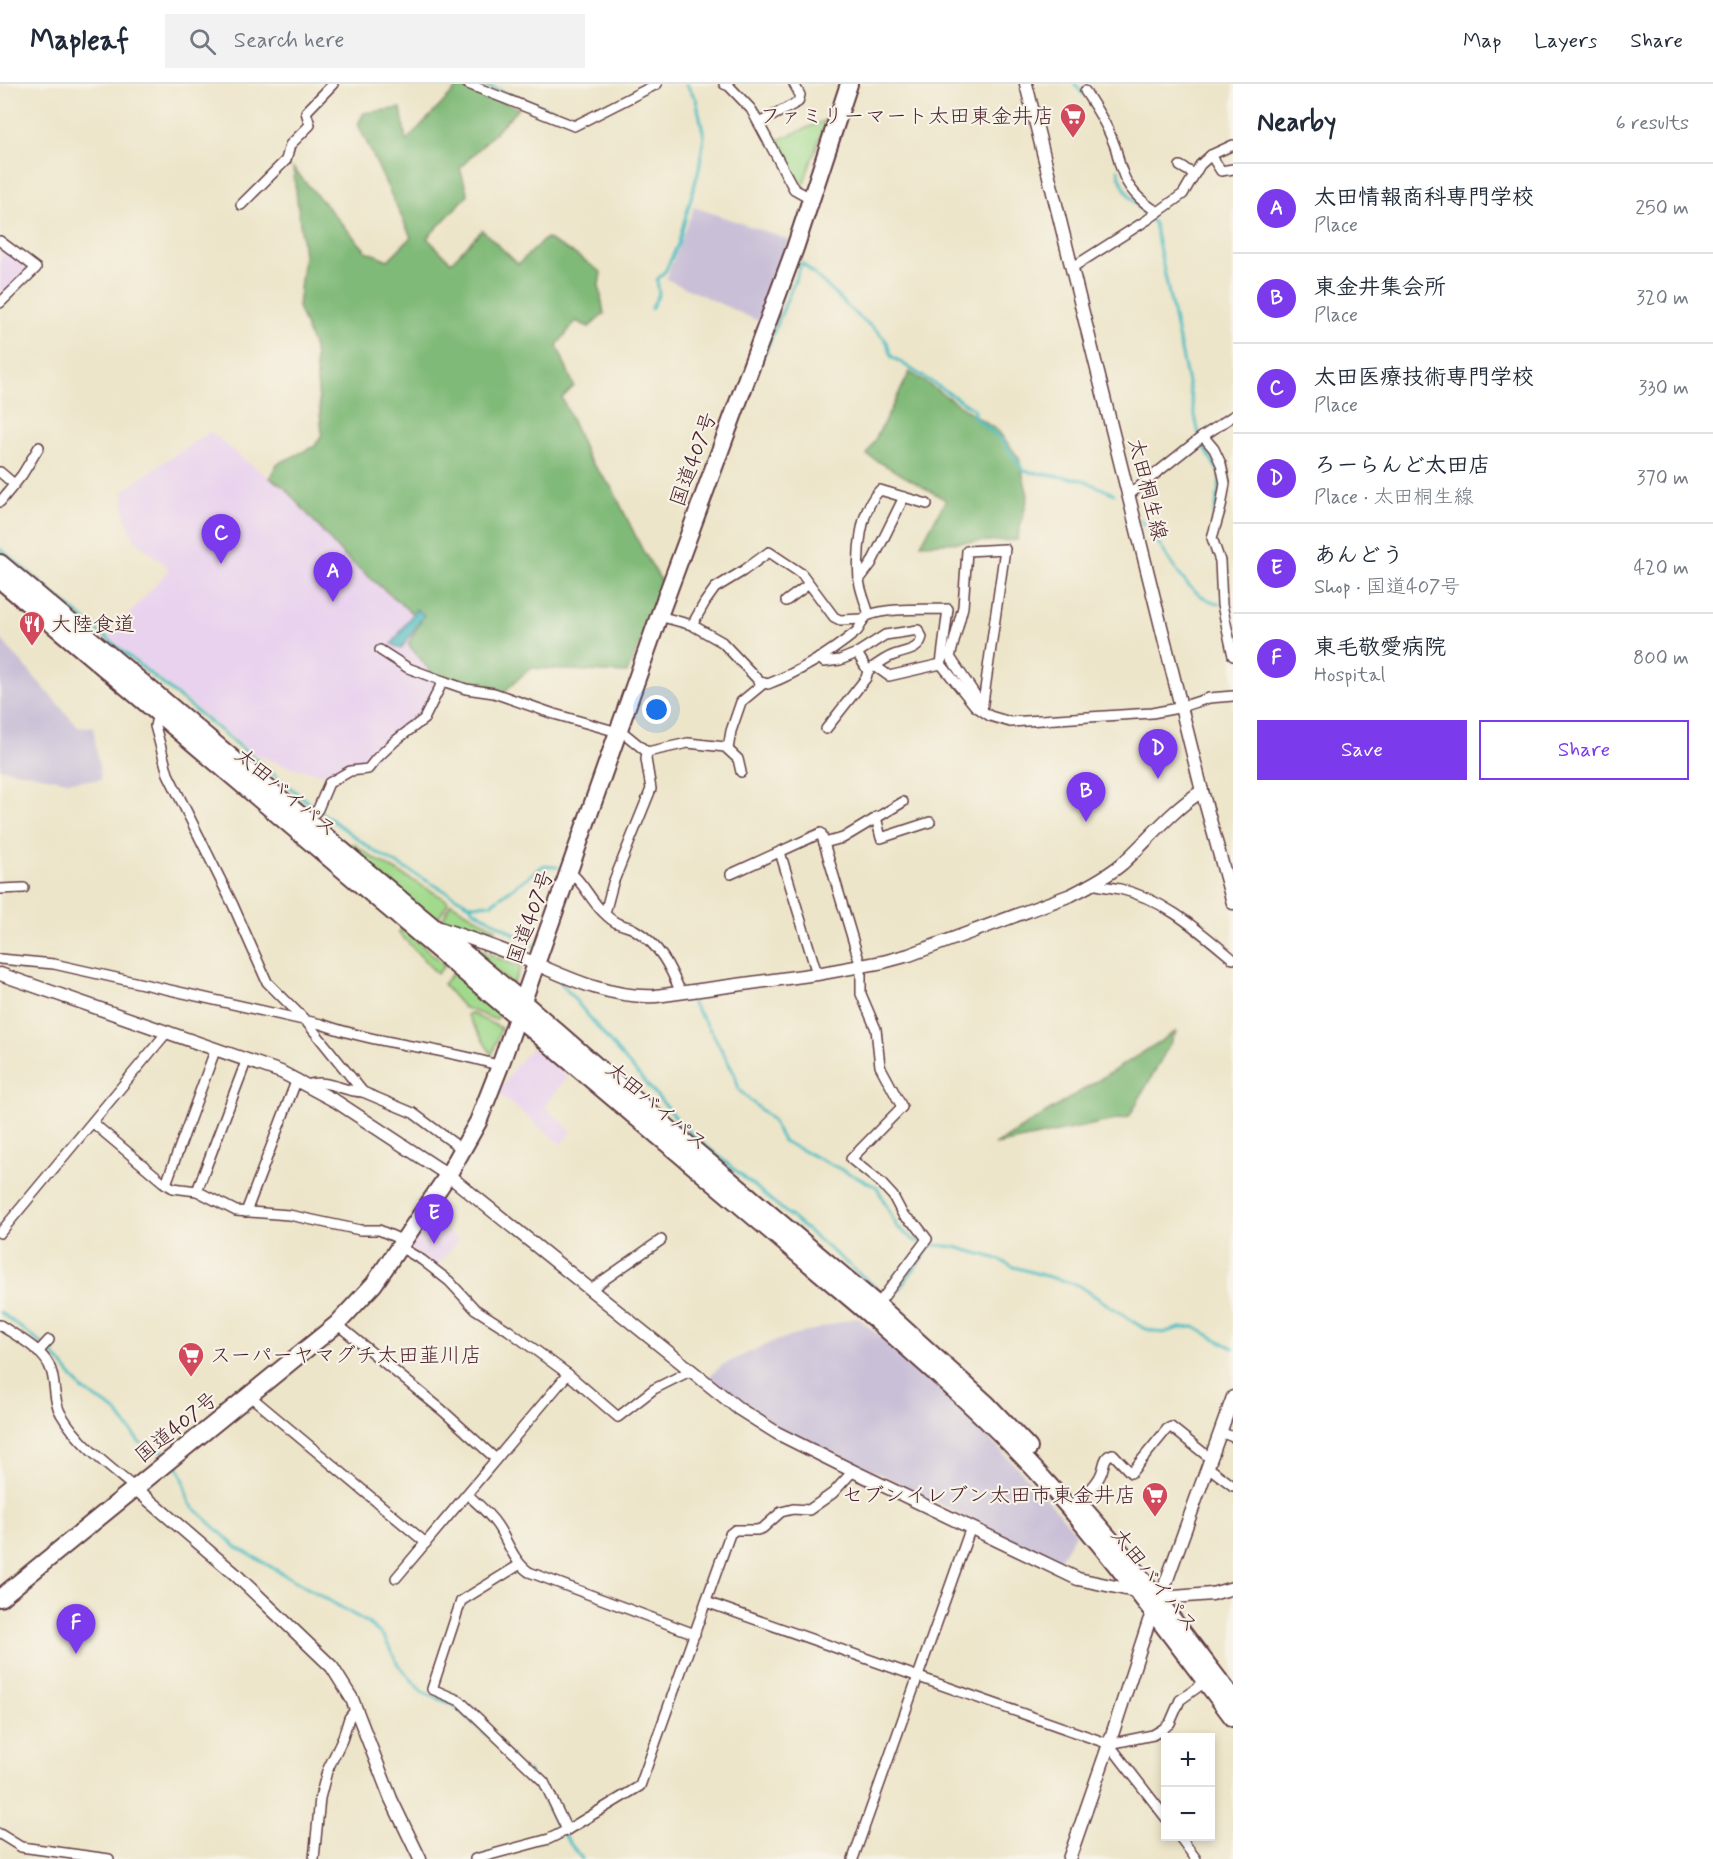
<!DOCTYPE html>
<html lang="en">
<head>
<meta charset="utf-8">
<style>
	body { margin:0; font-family:Mynerve,"Klee One",sans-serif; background:#f2f2f3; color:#1f2937 }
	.controls { position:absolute; right:18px; bottom:18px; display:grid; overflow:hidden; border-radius:0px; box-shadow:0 3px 9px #0003 }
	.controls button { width:54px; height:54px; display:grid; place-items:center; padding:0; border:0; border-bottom:2px solid #e0e1e3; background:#fff; color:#1f2937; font:30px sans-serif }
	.you { position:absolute; left:657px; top:626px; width:21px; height:21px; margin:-15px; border:4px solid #fff; border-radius:50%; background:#1a73e8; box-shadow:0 0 0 9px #1a73e833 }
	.badge { display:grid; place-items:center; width:39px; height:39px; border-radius:50%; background:#7c3aed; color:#fff; font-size:20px; font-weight:700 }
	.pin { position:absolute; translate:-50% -50px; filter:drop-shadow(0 2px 3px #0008) }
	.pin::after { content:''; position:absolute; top:32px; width:21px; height:18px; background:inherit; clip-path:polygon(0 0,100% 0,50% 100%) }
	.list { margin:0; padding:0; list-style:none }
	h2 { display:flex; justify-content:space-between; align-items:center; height:78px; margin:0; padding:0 24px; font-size:26px }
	h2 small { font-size:20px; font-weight:400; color:#747a83 }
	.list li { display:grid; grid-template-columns:39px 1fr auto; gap:18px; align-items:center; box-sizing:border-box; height:90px; padding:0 24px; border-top:2px solid #e0e1e3 }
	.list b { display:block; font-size:22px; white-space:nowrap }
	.list p { margin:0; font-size:20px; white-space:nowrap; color:#747a83 }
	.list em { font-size:20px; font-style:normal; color:#747a83 }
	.actions { display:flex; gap:12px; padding:18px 24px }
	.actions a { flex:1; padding:14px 0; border:2px solid #7c3aed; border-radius:0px; text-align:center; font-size:21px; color:#7c3aed }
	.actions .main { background:#7c3aed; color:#fff }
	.icon { flex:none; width:33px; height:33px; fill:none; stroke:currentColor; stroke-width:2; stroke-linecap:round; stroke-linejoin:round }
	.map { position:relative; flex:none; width:1233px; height:1775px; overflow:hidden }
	header { display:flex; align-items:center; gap:36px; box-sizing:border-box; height:84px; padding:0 30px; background:#fff; border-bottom:2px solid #e0e1e3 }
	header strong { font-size:28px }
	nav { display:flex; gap:33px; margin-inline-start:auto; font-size:21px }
	.search { width:420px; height:54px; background:#f2f2f3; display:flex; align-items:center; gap:15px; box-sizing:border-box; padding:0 21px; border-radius:0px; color:#747a83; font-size:22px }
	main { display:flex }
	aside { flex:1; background:#fff }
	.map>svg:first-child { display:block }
	.built { fill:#e9d2ee }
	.industrial { fill:#c9bfd7 }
	.green { fill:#a1da8c; stroke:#767c5c; stroke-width:1.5 }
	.forest { fill:#80ba78; stroke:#656c52; stroke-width:1.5 }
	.water { fill:#4fbec4; stroke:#4c6e78; stroke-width:1.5 }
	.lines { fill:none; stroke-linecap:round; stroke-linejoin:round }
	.stream { stroke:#4fbec4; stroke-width:3 }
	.street-casing { stroke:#623d43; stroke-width:12 }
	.secondary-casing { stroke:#623d43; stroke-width:15 }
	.highway-casing { stroke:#623d43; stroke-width:20 }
	.street { stroke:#fff; stroke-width:9 }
	.secondary { stroke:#fff; stroke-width:12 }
	.highway { stroke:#fff; stroke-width:16 }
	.labels { text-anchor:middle; stroke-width:4.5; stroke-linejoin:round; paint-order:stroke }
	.poi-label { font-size:21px; fill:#4a1f2b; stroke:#f7f3e8; text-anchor:end }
	.street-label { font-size:21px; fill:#4a1f2b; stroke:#f7f3e8 }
</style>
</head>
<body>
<header>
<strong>Mapleaf</strong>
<div class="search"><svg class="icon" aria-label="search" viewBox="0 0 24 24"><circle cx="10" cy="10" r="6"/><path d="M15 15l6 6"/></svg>Search here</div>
<nav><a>Map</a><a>Layers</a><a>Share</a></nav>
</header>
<main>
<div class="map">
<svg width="1233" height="1775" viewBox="0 0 1233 1775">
	<rect width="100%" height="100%" fill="#f7f3e8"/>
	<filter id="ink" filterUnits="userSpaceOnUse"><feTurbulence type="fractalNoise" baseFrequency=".0167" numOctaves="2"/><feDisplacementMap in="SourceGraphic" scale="12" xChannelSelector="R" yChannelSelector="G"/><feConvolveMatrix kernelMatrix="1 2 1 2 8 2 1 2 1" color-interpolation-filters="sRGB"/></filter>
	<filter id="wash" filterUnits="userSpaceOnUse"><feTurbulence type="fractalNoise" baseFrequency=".008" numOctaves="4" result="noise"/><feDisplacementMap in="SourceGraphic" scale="24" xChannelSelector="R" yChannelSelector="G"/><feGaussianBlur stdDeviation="1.35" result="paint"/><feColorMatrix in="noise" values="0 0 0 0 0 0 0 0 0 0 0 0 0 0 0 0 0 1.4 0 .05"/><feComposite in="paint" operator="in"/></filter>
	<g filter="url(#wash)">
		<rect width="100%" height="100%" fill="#ede5c9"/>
		<!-- built -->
		<g class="built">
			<polygon points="0,163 25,181 26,189 0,213"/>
			<polygon points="210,348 247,378 285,404 343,471 421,537 440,599 423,632 367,680 343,680 322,690 286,682 252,669 108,553 168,487 167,482 135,456 125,434 124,407 146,390"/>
			<polygon points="532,964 567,993 544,1022 572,1048 561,1060 498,1009 517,980"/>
			<polygon points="430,1132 458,1156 436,1183 409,1164"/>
		</g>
		<!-- industrial -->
		<g class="industrial">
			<polygon points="694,123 790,156 758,237 666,195"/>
			<polygon points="0,554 79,644 93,642 101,696 67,697 0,684"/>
			<polygon points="858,1233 954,1318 1041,1408 1076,1449 1057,1480 885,1392 780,1344 708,1294 722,1281 772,1258"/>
		</g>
		<!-- green -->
		<g class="green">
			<polygon points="826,36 803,101 800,101 775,57"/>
			<polygon points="353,759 372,773 447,816 448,819 436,837 348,764"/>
			<polygon points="451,819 496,845 488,858 441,838"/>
			<polygon points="402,844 445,881 437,890 399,849"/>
			<polygon points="460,857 521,884 512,901"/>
			<polygon points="454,888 501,928 496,936 463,923 443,900"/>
			<polygon points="470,929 501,944 492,971 467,931"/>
		</g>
		<!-- forest -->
		<g class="forest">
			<polygon points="459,2 519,24 460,84 468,111 427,154 451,178 482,146 518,180 546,154 573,169 601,188 599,201 604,230 589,243 576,237 557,261 574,302 562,314 588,374 612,404 643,467 662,498 650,537 627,589 530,584 505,607 440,599 408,560 421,537 343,471 285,404 270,394 277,380 315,362 322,350 314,264 298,223 304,171 293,84 366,167 388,176 411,153 358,40 364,29 401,24 406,57"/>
			<polygon points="910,288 998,347 1019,374 1028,412 1017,456 921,460 946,416 867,371"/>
			<polygon points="1177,947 1129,1033 995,1061"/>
		</g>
		<!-- water -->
		<polygon class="water" points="416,525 424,531 401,565 392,560"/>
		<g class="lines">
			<!-- stream -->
			<g class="stream">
				<polyline points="482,0 573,34 609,20"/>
				<polyline points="1075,0 1083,10"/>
				<path d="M1118 86C1122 108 1139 123 1154 139L1198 346 1203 361 1218 387"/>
				<polyline points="651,225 659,210 657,196 666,186 678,160 699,85 704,52 696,15 686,0"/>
				<polyline points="766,267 802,179 827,202 852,227 878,248 887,258 891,272 975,326 973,332 1002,356 1024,387 1083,396 1114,410"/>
				<polyline points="1214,431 1219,406 1220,394"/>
				<path d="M1139 435C1168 462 1177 508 1219 520"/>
				<polyline points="0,465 121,566 314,723"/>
				<polyline points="320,727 374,767 470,821 474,826 536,863"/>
				<polyline points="470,821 491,820 543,782 558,783"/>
				<polyline points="561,899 619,969 687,1046 880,1207"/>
				<polyline points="690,916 713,950 735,991 739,1006 772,1036 783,1057 877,1103 897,1143 915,1157 921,1158"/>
				<polyline points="927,1160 955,1163 995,1174 1014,1183 1078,1201 1143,1244 1162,1249 1180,1244 1194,1243 1233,1264"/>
				<polyline points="891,1216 931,1162"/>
				<polyline points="0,1228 50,1266 83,1306 116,1327 139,1358 147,1363 168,1369"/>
				<polyline points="177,1381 183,1394 190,1420 235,1462 368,1539 384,1553 398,1580 422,1608 452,1620 512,1673"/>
				<polyline points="528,1687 539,1705 556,1741 582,1775"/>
			</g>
		</g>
	</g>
	<g filter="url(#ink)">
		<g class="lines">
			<!-- street casing -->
			<g class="street-casing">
				<g id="street">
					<polyline points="468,0 574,42 657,0"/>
					<polyline points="724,0 729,2 751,25 794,105 812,115"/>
					<path d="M1085 7C1096 24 1107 41 1114 60 1118 69 1118 78 1122 87 1128 106 1141 118 1158 128"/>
					<polyline points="759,39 798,18 800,11 794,0"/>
					<polyline points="1211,71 1221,87 1233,85"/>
					<polyline points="1180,82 1194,90"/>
					<polyline points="241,121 286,76 290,61 310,41 306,28 333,0"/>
					<polyline points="0,157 36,184 0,219"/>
					<polyline points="1073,183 1147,136 1183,110 1200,81 1211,71 1233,61"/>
					<polyline points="1203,352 1214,365 1221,380 1225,399 1221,423 1212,454 1220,477 1222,521 1233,572"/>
					<polyline points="0,388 14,400"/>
					<polyline points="1130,410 1203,352 1233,332"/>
					<polyline points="0,418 22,391 39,363"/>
					<polyline points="859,496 871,480 904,413"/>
					<polyline points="786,517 809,500"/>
					<path d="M869 531C866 519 860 507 859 495 857 469 860 425 880 406L927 420"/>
					<path d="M659 532 692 541 722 558 760 598 768 600C799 588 830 569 856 548 862 543 861 534 869 531 890 523 926 526 948 525L941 580 975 622 990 632 1010 638 1152 629 1178 624 1209 614 1233 612"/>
					<polyline points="692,541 705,518 715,504 743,487 769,468 802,490 834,533 840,536 863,535"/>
					<polyline points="380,566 408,584 443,597"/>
					<path d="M819 574 824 578 840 576 857 569 885 551 918 546 922 553C918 568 906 566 894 571 885 574 876 581 868 587L857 569"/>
					<polyline points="875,582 889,592 941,580"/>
					<polyline points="982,626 1005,465 967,467 963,523 950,573 982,621"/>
					<polyline points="158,629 155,642 168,690 233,821 267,898 305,936 363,1008 413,1029 463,1066"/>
					<polyline points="826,645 866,594 868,587"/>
					<polyline points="728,665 731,647 741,618 764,599"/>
					<polyline points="876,733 881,754 930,738"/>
					<polyline points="307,738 318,725 329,699 350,687 368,685 376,675 395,657 424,635 443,597 466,605 494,609 554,630 625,650 647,668 688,659 725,663 738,675 741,688"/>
					<polyline points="824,759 843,754 903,718"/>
					<polyline points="780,768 817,890"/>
					<path d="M570 788C584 799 590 816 603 828 607 832 612 837 617 839 623 842 629 842 635 846 660 861 670 883 681 909"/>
					<polyline points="731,790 821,749 861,883 861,910 876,945 880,982 902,1023 851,1075 881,1099 893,1112 903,1131 917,1142 927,1155 882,1215 879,1222"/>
					<path d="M1093 800C1102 803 1111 803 1120 805 1164 815 1199 847 1233 875"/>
					<polyline points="0,805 24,804"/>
					<polyline points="605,829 613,799 651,705 646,675 647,668"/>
					<path d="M0 875 54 880 321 940C380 961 441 963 500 982"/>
					<path d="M307 1001C328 994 342 1008 363 1008"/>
					<polyline points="93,1039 163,1098 173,1104 197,1107 236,1127 289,1131 360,1146 379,1146 404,1157"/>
					<polyline points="166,1100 216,964"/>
					<polyline points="197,1107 247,975"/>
					<polyline points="246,1128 297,995"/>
					<polyline points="0,1149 168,947"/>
					<polyline points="400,1163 422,1176 449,1197 475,1225 508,1246 568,1290 618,1333 654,1305 690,1287"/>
					<polyline points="591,1205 661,1156"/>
					<polyline points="337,1240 442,1326 496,1375"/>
					<path d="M0 1241C16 1252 45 1266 51 1286 56 1300 53 1317 61 1330 79 1361 110 1383 136 1405"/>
					<polyline points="38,1268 49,1256"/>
					<polyline points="250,1312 426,1459"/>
					<polyline points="1220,1348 1233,1353"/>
					<polyline points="1208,1383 1233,1402"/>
					<path d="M467 1410C478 1420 489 1429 497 1441 508 1457 513 1477 529 1488L695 1550"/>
					<path d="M1079 1418C1086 1408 1096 1402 1101 1390 1105 1381 1103 1372 1113 1370L1131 1389 1167 1345 1171 1343 1211 1375"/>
					<polyline points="519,1481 461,1517 432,1605 460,1617 544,1698 567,1746"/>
					<polyline points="396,1494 568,1290"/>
					<polyline points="706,1518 1109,1660 1153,1651 1163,1645 1170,1639 1180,1616 1205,1598"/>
					<polyline points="1109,1660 1166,1734"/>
					<polyline points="0,1750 21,1763 109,1775"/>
					<polyline points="1179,1752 1196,1775"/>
					<polyline points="314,1775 320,1714 327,1687 342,1656 349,1634 356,1625"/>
					<polyline points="475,1775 549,1755 567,1746 640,1702 730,1450 735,1446 757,1446 763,1444 781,1428 793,1425 809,1426 833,1409 853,1387"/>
					<polyline points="853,1775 971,1443"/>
				</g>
			</g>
			<!-- secondary casing -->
			<g class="secondary-casing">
				<g id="secondary">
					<polyline points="1026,0 1202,707 1233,819"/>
					<path d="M440 844C472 855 505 866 536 880 574 897 613 914 656 912L817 890 883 878 909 871 1071 811C1089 802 1108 792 1123 779 1149 755 1172 726 1202 707"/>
					<polyline points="0,890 281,988 337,1018 448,1091 739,1325 777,1349 853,1387 1078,1495 1154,1511 1174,1513 1212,1510 1233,1504"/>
					<polyline points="136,1405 235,1490 332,1583 352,1615 391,1715 420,1775"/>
					<polyline points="1069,1775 1109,1660 1149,1537 1161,1512 1233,1313"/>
				</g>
			</g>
			<!-- highway casing -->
			<g class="highway-casing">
				<g id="highway">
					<polyline points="0,479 523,918 639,1019 879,1222 987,1320 1029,1364"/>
					<path d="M0 496 864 1226C928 1282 993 1338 1050 1402 1115 1475 1174 1556 1233 1634"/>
					<polyline points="1079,1419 1122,1469 1233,1614"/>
					<polyline points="0,1514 337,1240 374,1200 448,1091 478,1038 500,982 659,532 795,164 849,0"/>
				</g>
			</g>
			<!-- street -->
			<use href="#street" class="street"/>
			<!-- secondary -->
			<use href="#secondary" class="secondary"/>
			<!-- highway -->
			<use href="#highway" class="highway"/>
		</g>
	</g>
	<!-- icons -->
	<defs>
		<g id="supermarket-pin" transform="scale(1.35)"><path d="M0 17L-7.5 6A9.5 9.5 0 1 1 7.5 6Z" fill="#d1495b" stroke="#f7f3e8"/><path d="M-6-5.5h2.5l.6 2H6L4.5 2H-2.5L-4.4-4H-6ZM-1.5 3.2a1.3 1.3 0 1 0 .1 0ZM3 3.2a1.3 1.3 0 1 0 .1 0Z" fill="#fff"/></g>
		<g id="restaurant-pin" transform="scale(1.35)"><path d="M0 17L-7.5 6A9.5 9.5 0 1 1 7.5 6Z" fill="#d1495b" stroke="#f7f3e8"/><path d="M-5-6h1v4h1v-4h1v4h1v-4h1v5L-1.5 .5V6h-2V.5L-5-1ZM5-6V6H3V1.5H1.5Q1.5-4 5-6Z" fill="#fff"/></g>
	</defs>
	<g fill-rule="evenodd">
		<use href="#supermarket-pin" x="1073" y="32"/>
		<use href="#restaurant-pin" x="32" y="540"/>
		<use href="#supermarket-pin" x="191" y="1271"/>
		<use href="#supermarket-pin" x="1155" y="1411"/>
	</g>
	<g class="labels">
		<!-- poi labels -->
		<g class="poi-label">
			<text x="1054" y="39">ファミリーマート太田東金井店</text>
			<text x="51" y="547" text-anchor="start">大陸食道</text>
			<text x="210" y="1278" text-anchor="start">スーパーヤマグチ太田韮川店</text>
			<text x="1136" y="1418">セブンイレブン太田市東金井店</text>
		</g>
		<!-- street labels -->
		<g class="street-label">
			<text transform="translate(693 375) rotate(-70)" y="7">国道407号</text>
			<text transform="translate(1148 405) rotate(76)" y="7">太田桐生線</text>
			<text transform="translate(286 708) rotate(40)" y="7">太田バイパス</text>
			<text transform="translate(530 833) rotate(-70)" y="7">国道407号</text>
			<text transform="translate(657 1022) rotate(40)" y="7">太田バイパス</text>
			<text transform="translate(176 1343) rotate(-39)" y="7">国道407号</text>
			<text transform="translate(1155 1496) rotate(52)" y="7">太田バイパス</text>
		</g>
	</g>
</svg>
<div class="controls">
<button>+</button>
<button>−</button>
</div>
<div class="you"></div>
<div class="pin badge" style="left:333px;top:518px">A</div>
<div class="pin badge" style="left:1086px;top:738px">B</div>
<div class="pin badge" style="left:221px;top:480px">C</div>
<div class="pin badge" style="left:1158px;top:695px">D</div>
<div class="pin badge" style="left:434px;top:1160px">E</div>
<div class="pin badge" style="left:76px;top:1570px">F</div>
</div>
<aside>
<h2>Nearby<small>6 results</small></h2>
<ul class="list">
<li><span class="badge">A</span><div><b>太田情報商科専門学校</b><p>Place</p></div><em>250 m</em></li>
<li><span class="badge">B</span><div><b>東金井集会所</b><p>Place</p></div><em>320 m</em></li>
<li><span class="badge">C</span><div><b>太田医療技術専門学校</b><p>Place</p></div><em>330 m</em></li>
<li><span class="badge">D</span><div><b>ろーらんど太田店</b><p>Place · 太田桐生線</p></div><em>370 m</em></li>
<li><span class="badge">E</span><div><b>あんどう</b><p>Shop · 国道407号</p></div><em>420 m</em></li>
<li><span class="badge">F</span><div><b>東毛敬愛病院</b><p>Hospital</p></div><em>800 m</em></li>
</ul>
<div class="actions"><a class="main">Save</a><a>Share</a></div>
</aside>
</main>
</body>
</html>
